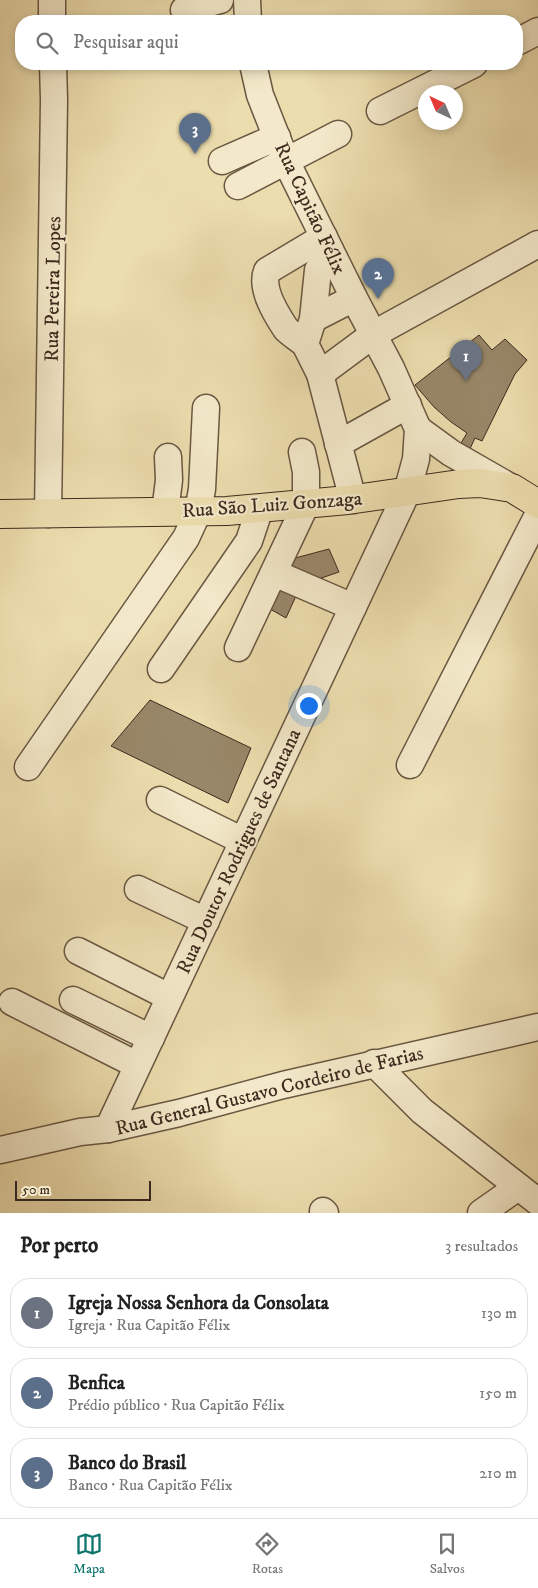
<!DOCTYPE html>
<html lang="pt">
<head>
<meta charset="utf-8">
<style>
	body { margin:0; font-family:"IM FELL DW Pica",serif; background:#f6f6f6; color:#222 }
	.compass { position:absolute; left:418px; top:85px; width:45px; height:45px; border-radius:50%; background:#fff; box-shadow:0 2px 8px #0003; rotate:316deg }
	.scale { position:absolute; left:15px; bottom:12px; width:136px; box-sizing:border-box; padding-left:5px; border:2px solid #3d2a1e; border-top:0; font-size:14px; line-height:18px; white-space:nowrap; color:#3d2a1e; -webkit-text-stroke:4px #f3e9ca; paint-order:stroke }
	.you { position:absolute; left:308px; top:705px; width:18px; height:18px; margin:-12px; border:4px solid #fff; border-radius:50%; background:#1a73e8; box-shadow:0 0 0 8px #1a73e833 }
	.badge { display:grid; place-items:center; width:32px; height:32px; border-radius:50%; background:#0f766e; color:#fff; font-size:16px; font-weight:700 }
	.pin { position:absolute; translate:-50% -41px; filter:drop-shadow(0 1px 2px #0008) }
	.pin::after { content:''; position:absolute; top:26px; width:18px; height:15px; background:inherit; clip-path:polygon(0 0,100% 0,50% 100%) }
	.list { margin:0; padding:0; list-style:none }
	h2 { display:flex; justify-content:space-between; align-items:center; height:65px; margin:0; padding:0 20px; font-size:21px }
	h2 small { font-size:16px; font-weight:400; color:#767676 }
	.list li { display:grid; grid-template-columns:32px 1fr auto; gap:15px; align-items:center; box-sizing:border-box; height:70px; margin:0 10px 10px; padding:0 10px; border:1px solid #e0e0e0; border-radius:20px }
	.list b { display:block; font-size:19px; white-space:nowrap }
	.list p { margin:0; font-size:16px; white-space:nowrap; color:#767676 }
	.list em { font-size:16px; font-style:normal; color:#767676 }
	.icon { flex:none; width:28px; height:28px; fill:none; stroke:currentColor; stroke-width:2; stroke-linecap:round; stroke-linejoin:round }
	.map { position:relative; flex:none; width:538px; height:1213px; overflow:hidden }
	.search { position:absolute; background:#fff; box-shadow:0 2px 8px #0003; left:15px; right:15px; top:15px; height:55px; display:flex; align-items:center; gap:12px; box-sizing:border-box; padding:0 18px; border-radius:20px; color:#767676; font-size:19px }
	.sheet { height:305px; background:#fff }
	nav { display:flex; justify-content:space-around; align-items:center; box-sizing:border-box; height:70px; border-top:1px solid #e0e0e0; background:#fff; font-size:14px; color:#767676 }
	nav a { display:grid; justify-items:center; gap:2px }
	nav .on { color:#0f766e }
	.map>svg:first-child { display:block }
	.building { fill:#988769; stroke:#3d2a1e }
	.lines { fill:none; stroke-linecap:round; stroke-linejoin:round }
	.minor-casing { stroke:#695742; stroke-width:29 }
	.major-casing { stroke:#3d2a1e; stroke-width:30 }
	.minor { stroke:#f3e9ca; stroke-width:26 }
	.major { stroke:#ecddae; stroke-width:28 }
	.labels { text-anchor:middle; stroke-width:4.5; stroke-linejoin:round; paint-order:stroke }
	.street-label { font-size:20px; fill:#3d2a1e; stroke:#f3e9ca }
</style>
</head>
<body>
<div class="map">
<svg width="538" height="1213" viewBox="0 0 538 1213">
	<rect width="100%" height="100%" fill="#ecddae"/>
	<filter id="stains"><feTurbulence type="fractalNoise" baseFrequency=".004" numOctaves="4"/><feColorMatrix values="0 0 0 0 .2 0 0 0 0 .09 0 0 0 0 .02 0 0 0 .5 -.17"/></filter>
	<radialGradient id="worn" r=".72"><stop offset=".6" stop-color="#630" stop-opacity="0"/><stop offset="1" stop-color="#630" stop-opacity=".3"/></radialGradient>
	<!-- building -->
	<g class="building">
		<polygon points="479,335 492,350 505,339 527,360 515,374 482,441 475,438 468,453 458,448 467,433 451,422 434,407 415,385"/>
		<polygon points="329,549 339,572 301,585 286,618 263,605 284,561"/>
		<polygon points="150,700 251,748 228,803 111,746"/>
	</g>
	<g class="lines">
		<!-- minor casing -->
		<g class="minor-casing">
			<g id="minor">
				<polyline points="247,0 248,21"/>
				<polyline points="184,10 220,0"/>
				<polyline points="52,21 52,0"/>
				<polyline points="517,42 538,31"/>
				<polyline points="380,111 474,64"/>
				<polyline points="222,161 277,137"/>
				<polyline points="238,186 338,134"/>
				<polyline points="330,250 318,270 313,319 305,344 320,374 353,500"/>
				<polyline points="313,319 354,298"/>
				<path d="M305 344C299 339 291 334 286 329 276 314 260 288 267 271L324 237"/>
				<polyline points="320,374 374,334 538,244"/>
				<polyline points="418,429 451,453 512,488"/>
				<polyline points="338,444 408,405"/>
				<polyline points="165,512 169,480 168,457"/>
				<polyline points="48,514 54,100 53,64"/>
				<polyline points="274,573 353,607"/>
				<polyline points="238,648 306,504 306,472 302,452"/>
				<polyline points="161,669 249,541 260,508"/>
				<polyline points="410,765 538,515"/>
				<polyline points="28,767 186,538 198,512 202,489 206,408"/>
				<polyline points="160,800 243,841"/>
				<polyline points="138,889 206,921"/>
				<polyline points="78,951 169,997"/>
				<polyline points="73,1000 151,1038"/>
				<polyline points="12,1002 137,1065"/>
				<polyline points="374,1063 422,1111 538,1202"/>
				<polyline points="108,1129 407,492 416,459 418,429 391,368 354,298 286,161 260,95 253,64"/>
				<polyline points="0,1150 80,1132 108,1129 179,1113 283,1085 538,1027"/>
				<polyline points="323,1211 325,1213"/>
				<polyline points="481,1213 518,1187"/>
			</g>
		</g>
		<!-- major casing -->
		<g class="major-casing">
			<polyline id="major" points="0,514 227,511 348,500 459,484 480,483 512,488 538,504"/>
		</g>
		<!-- minor -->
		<use href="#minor" class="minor"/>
		<!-- major -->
		<use href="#major" class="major"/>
	</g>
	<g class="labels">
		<!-- street labels -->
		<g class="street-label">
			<text transform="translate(311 208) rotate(65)" y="7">Rua Capitão Félix</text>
			<text transform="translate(52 289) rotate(-89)" y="7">Rua Pereira Lopes</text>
			<text transform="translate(272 504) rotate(-4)" y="7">Rua São Luiz Gonzaga</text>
			<text transform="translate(238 851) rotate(-65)" y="7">Rua Doutor Rodrigues de Santana</text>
			<text transform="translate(269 1090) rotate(-14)" y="7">Rua General Gustavo Cordeiro de Farias</text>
		</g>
	</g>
	<rect width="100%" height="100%" filter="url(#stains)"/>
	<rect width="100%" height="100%" fill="url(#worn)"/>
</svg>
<svg class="compass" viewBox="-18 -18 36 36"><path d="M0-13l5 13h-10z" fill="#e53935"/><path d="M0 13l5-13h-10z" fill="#767676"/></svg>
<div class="scale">50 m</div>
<div class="you"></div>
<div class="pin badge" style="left:466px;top:381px;background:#6b7280">1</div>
<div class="pin badge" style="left:378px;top:299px;background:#5c6f8a">2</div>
<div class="pin badge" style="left:195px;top:154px;background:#5c6f8a">3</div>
<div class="search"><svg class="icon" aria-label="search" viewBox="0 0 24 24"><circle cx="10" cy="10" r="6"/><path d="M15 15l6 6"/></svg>Pesquisar aqui</div>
</div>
<section class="sheet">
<h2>Por perto<small>3 resultados</small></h2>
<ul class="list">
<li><span class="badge" style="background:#6b7280">1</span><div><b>Igreja Nossa Senhora da Consolata</b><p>Igreja · Rua Capitão Félix</p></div><em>130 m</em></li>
<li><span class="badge" style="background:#5c6f8a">2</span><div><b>Benfica</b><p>Prédio público · Rua Capitão Félix</p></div><em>150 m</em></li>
<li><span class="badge" style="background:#5c6f8a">3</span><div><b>Banco do Brasil</b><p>Banco · Rua Capitão Félix</p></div><em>210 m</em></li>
</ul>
</section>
<nav>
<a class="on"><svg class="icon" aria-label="map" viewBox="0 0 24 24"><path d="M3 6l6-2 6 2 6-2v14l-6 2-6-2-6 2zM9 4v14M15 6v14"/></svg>Mapa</a>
<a><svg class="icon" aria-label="directions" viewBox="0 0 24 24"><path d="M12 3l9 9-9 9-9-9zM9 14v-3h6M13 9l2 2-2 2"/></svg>Rotas</a>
<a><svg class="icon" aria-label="saved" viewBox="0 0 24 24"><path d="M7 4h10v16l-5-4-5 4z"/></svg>Salvos</a>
</nav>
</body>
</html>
